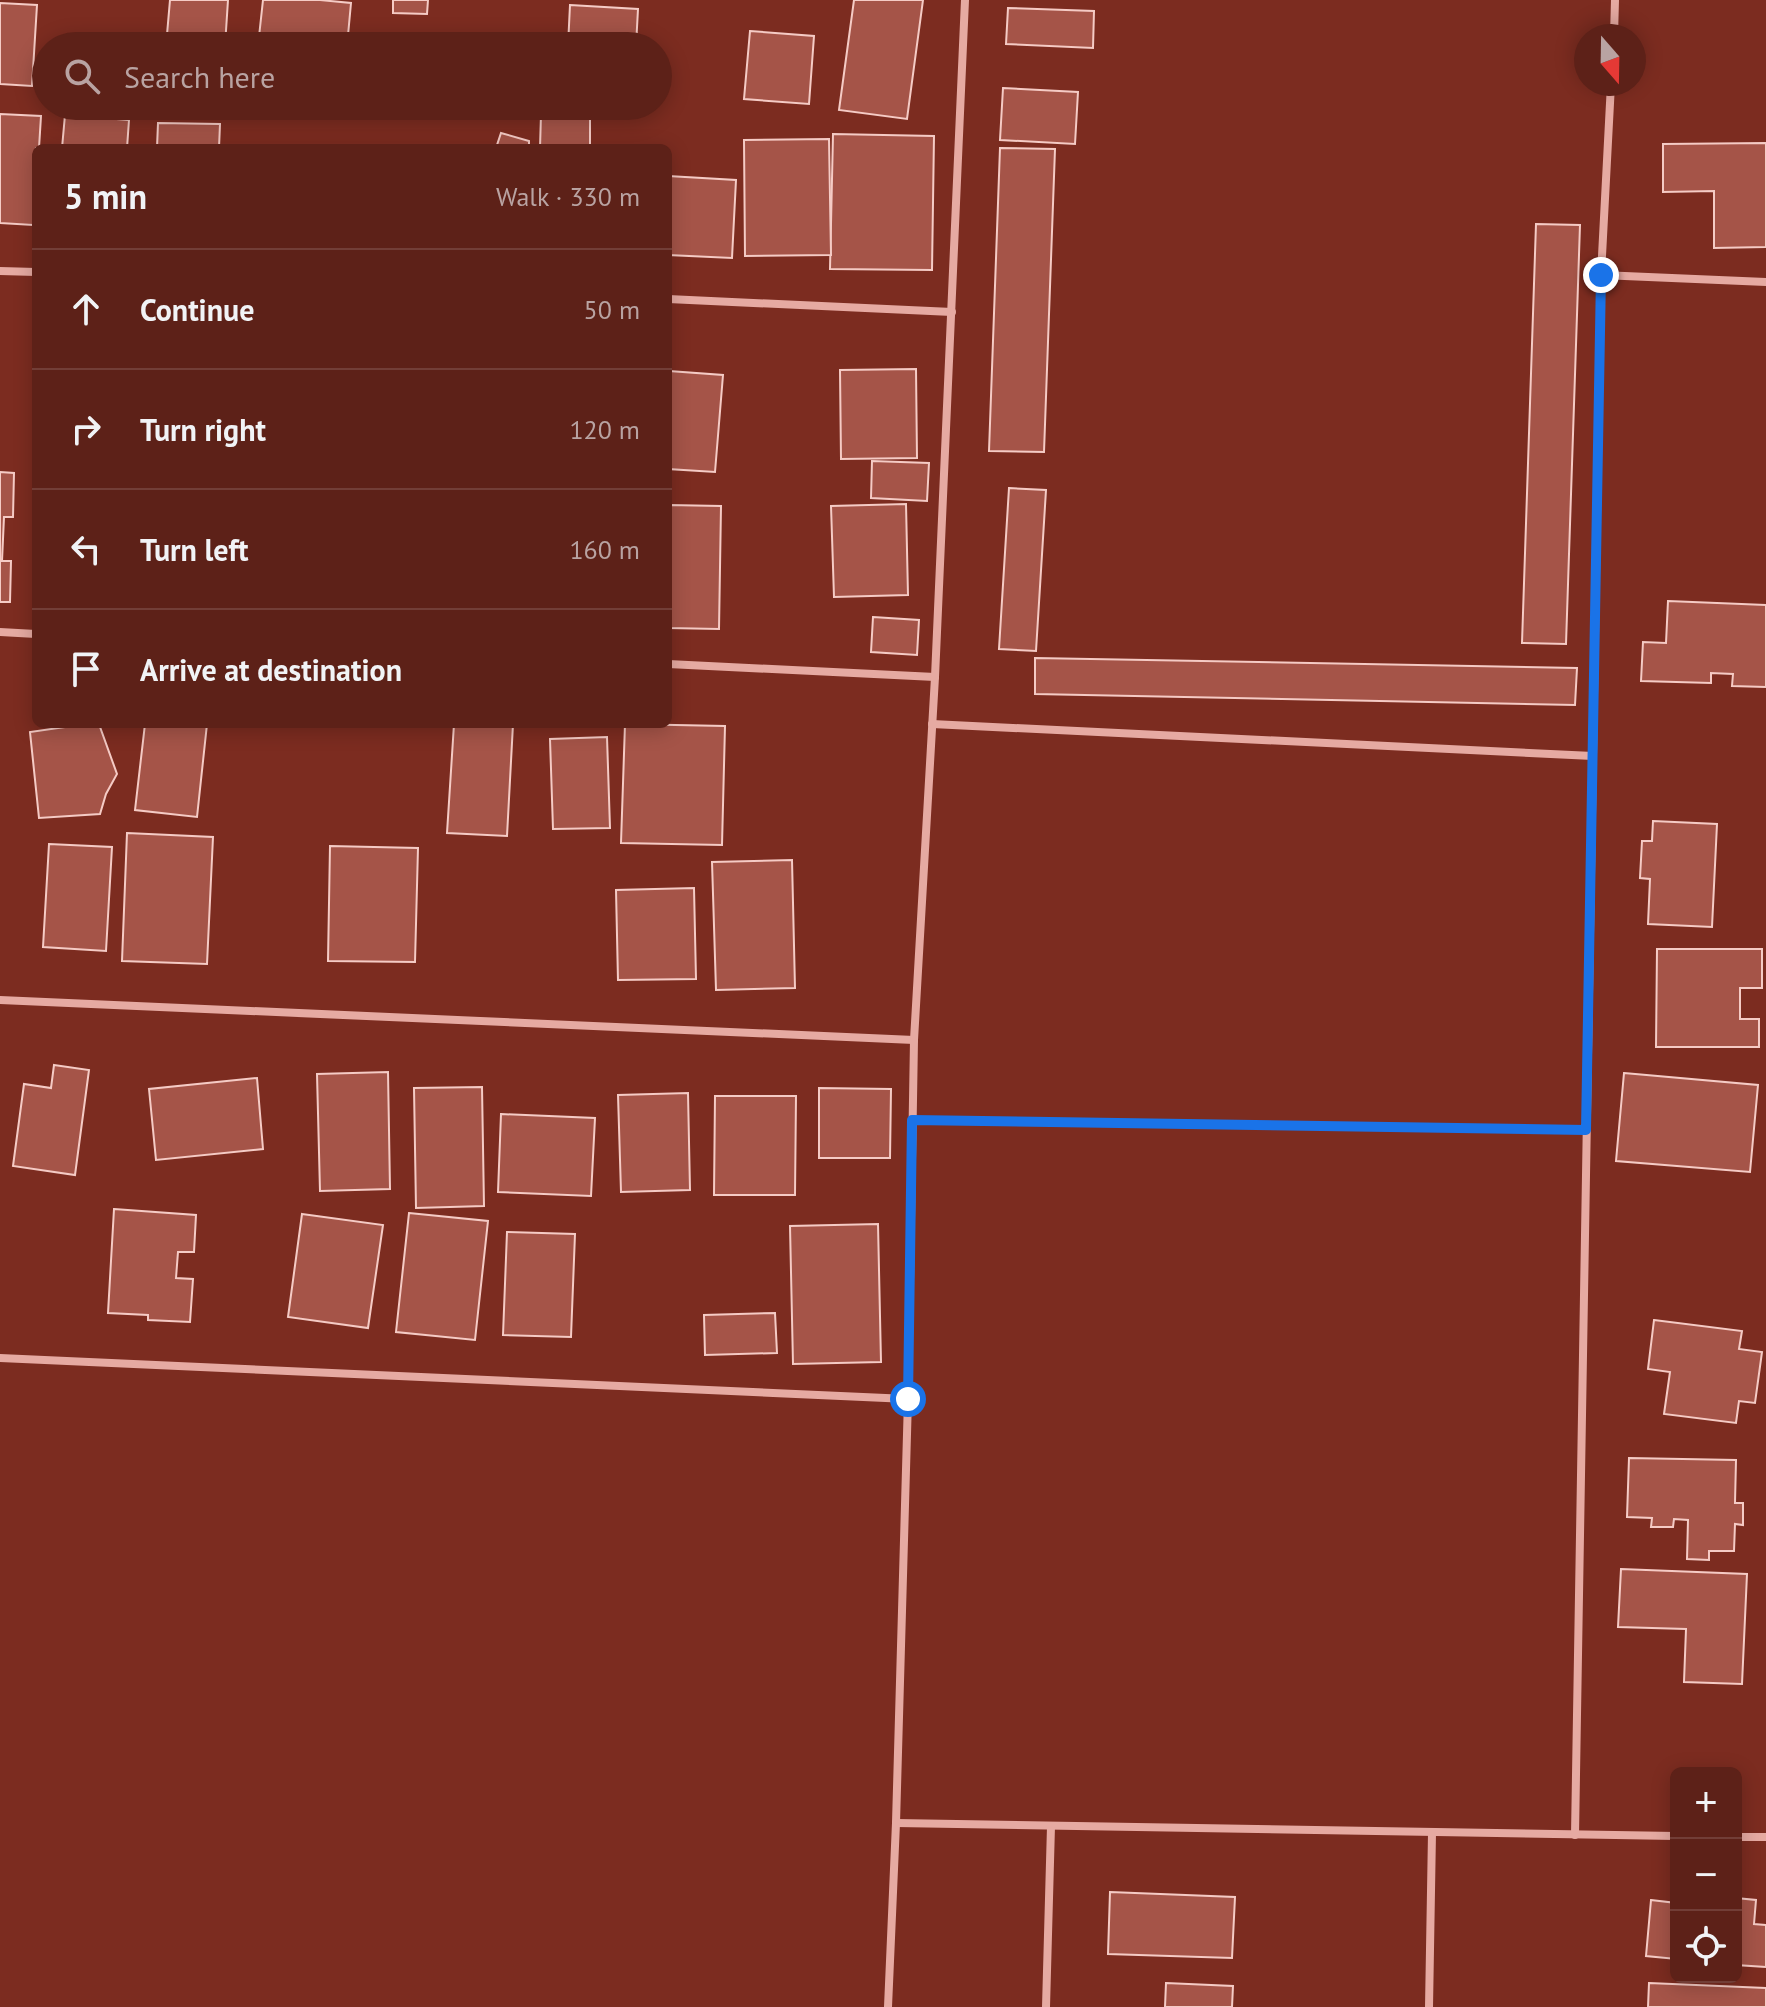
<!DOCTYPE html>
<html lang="en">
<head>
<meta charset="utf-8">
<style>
	body { margin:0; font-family:"PT Sans",sans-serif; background:#662e25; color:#f1f3f6 }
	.controls { position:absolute; right:24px; bottom:24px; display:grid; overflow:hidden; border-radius:12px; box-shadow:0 4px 20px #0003 }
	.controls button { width:72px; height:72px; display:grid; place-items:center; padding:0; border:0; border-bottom:2px solid #723e37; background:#5d2118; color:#f1f3f6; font:40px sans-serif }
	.compass { position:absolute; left:1574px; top:24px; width:72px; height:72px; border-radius:50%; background:#5d2118; box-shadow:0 4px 20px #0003; rotate:160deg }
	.stop { position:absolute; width:24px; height:24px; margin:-18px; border:6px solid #1a73e8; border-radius:50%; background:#fff }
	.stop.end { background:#1a73e8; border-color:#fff; box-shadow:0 2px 8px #0008 }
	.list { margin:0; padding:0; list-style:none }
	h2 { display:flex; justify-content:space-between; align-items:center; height:104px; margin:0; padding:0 32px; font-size:34px }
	h2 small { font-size:26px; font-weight:400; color:#b9a3a2 }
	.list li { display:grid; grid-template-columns:52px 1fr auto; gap:24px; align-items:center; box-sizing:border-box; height:120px; padding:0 32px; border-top:2px solid #723e37 }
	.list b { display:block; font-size:30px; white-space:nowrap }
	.list em { font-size:26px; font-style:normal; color:#b9a3a2 }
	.icon { flex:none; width:44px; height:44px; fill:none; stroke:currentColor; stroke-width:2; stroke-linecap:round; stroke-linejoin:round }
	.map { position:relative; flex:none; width:1766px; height:2007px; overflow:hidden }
	.search { position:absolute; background:#5d2118; box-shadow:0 4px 20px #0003; left:32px; top:32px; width:640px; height:88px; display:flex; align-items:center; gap:20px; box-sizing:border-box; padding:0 28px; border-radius:44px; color:#b9a3a2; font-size:30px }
	.panel { position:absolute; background:#5d2118; box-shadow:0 4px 20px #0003; left:32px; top:144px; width:640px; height:584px; border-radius:12px }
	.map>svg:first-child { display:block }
	.building { fill:#a55448; stroke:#f5cbc5; stroke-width:2 }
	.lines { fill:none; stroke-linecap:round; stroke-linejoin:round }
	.minor { stroke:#e6aaa2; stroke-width:8 }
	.route { stroke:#1a73e8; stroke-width:10 }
</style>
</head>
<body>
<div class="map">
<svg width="1766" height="2007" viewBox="0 0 1766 2007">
	<rect width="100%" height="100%" fill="#7c2c20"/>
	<!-- building -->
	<g class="building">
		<polygon points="170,0 228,0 225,46 166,46"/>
		<polygon points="263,0 320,0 351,3 347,46 258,46"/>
		<polygon points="393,0 428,0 427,14 393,13"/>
		<polygon points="854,0 923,0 907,119 839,110"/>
		<polygon points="0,3 37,5 32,86 0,84"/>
		<polygon points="570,5 638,9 636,46 568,46"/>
		<polygon points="1008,8 1094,11 1093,48 1006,44"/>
		<polygon points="750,31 814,36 809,104 744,99"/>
		<polygon points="1003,88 1078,92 1075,144 1000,140"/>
		<polygon points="0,114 41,116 39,148 36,148 33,225 0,223"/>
		<polygon points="541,114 590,115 590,148 540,148"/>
		<polygon points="65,115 129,120 127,148 62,148"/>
		<polygon points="158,123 220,124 219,148 157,148"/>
		<polygon points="501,133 529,141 529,148 496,148"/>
		<polygon points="833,134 934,136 932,270 830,269"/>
		<polygon points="829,139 831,255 745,256 744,140"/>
		<polygon points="1766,143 1766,247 1714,248 1714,191 1663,192 1663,144"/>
		<polygon points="1000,148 1055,149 1044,452 989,451"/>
		<polygon points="668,176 736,180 732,258 668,255"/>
		<polygon points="1536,224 1580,225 1566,644 1522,643"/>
		<polygon points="916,369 917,458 841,459 840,370"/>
		<polygon points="669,371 723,375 715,472 668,469"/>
		<polygon points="872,461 929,463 927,501 871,498"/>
		<polygon points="0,472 14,473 13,517 4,517 2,561 11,561 10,602 0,602"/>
		<polygon points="1009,488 1046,490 1036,651 999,649"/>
		<polygon points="906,504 908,595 834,597 831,506"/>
		<polygon points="668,505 721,506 719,629 668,628"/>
		<polygon points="1668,601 1766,605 1766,687 1732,686 1733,674 1711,673 1711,683 1641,681 1643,642 1666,643"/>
		<polygon points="873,617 919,620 917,655 871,652"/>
		<polygon points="1035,658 1577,668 1575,705 1035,694"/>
		<polygon points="145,724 207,724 197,817 135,810"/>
		<polygon points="454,724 513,724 507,836 447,833"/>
		<polygon points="625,724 725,726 722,845 621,843"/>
		<polygon points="65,727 100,727 117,774 106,794 100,814 39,818 30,732"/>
		<polygon points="607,737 610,828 553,829 550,739"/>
		<polygon points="1653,821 1717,824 1712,927 1648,924 1650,879 1640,878 1642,841 1652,841"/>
		<polygon points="127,833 213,837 207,964 122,961"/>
		<polygon points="49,844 112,847 106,951 43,947"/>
		<polygon points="330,846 418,848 415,962 328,961"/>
		<polygon points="792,860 795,988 716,990 712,862"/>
		<polygon points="694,888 696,979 618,980 616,890"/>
		<polygon points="1657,949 1762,949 1762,988 1740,988 1740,1019 1759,1019 1759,1047 1656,1047"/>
		<polygon points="54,1065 89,1070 75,1175 13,1166 24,1084 51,1088"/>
		<polygon points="388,1072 390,1189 320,1191 317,1074"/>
		<polygon points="1624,1073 1758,1085 1750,1172 1616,1161"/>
		<polygon points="257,1078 263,1149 156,1160 149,1089"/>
		<polygon points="482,1087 484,1206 416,1208 414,1088"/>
		<polygon points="819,1088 891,1089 890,1158 819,1158"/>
		<polygon points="688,1093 690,1190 621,1192 618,1095"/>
		<polygon points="715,1096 796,1096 795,1195 714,1195"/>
		<polygon points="501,1114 595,1118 591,1196 498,1192"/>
		<polygon points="114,1209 196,1215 194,1252 178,1252 176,1278 193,1279 190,1322 148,1320 148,1315 108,1313"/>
		<polygon points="409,1213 488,1221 475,1340 396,1332"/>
		<polygon points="302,1214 383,1225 368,1328 288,1317"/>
		<polygon points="878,1224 881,1362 793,1364 790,1226"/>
		<polygon points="507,1232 575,1234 571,1337 503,1335"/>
		<polygon points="775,1313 777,1353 705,1355 704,1315"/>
		<polygon points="1654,1320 1742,1331 1739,1349 1762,1352 1755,1403 1739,1401 1736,1423 1664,1414 1670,1372 1648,1369"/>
		<polygon points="1629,1458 1736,1460 1735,1503 1743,1503 1743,1525 1735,1524 1734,1551 1709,1551 1709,1560 1687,1559 1688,1520 1674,1519 1673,1527 1651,1527 1652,1518 1627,1517"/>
		<polygon points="1621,1569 1747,1574 1742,1684 1684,1682 1686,1629 1618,1627"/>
		<polygon points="1110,1892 1235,1897 1232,1958 1108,1954"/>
		<polygon points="1736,1898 1756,1900 1754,1924 1766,1925 1766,1967 1736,1965"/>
		<polygon points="1651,1900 1676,1903 1676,1959 1646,1956"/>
		<polygon points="1166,1983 1233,1986 1232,2007 1165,2007"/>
		<polygon points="1649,1983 1766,1988 1766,2007 1648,2007"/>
	</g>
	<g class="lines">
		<!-- minor -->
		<g class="minor">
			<polyline points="1614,36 1615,0"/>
			<polyline points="0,271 36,272"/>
			<polyline points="1601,275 1766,282"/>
			<polyline points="668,299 952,312"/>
			<polyline points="0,632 36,634"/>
			<polyline points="668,664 935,677"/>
			<polyline points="932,724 1593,756"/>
			<polyline points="0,1000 914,1040"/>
			<polyline points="912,1120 1586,1130"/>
			<polyline points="0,1358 908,1399"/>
			<polyline points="896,1823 1676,1836"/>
			<polyline points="1575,1835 1601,275 1611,84"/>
			<polyline points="1736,1837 1766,1837"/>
			<polyline points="888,2007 896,1823 908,1399 914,1040 935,677 965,0"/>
			<polyline points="1046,2007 1051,1826"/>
			<polyline points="1429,2007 1432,1833"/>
		</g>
	</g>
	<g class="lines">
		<!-- route -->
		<polyline class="route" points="908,1399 912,1120 1586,1130 1601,275"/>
	</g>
</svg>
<div class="controls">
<button>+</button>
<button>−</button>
<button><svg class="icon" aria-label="locate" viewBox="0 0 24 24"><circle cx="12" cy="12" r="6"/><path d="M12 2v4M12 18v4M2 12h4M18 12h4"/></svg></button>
</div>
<svg class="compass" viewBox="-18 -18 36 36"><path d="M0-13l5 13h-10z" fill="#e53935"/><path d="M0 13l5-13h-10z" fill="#b9a3a2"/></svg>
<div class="stop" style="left:908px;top:1399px"></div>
<div class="stop end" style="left:1601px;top:275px"></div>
<div class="search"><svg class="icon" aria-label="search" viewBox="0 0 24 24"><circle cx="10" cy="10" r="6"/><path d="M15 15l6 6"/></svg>Search here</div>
<section class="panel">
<h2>5 min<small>Walk · 330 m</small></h2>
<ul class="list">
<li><svg class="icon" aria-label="ahead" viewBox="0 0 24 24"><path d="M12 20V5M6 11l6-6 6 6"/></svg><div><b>Continue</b></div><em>50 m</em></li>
<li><svg class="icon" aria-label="right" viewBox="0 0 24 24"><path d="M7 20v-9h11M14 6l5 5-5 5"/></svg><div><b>Turn right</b></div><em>120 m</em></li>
<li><svg class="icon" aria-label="left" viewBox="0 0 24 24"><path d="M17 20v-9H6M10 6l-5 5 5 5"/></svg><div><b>Turn left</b></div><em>160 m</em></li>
<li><svg class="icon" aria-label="arrive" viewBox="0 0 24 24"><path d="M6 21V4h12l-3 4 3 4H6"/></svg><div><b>Arrive at destination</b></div></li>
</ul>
</section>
</div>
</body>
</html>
